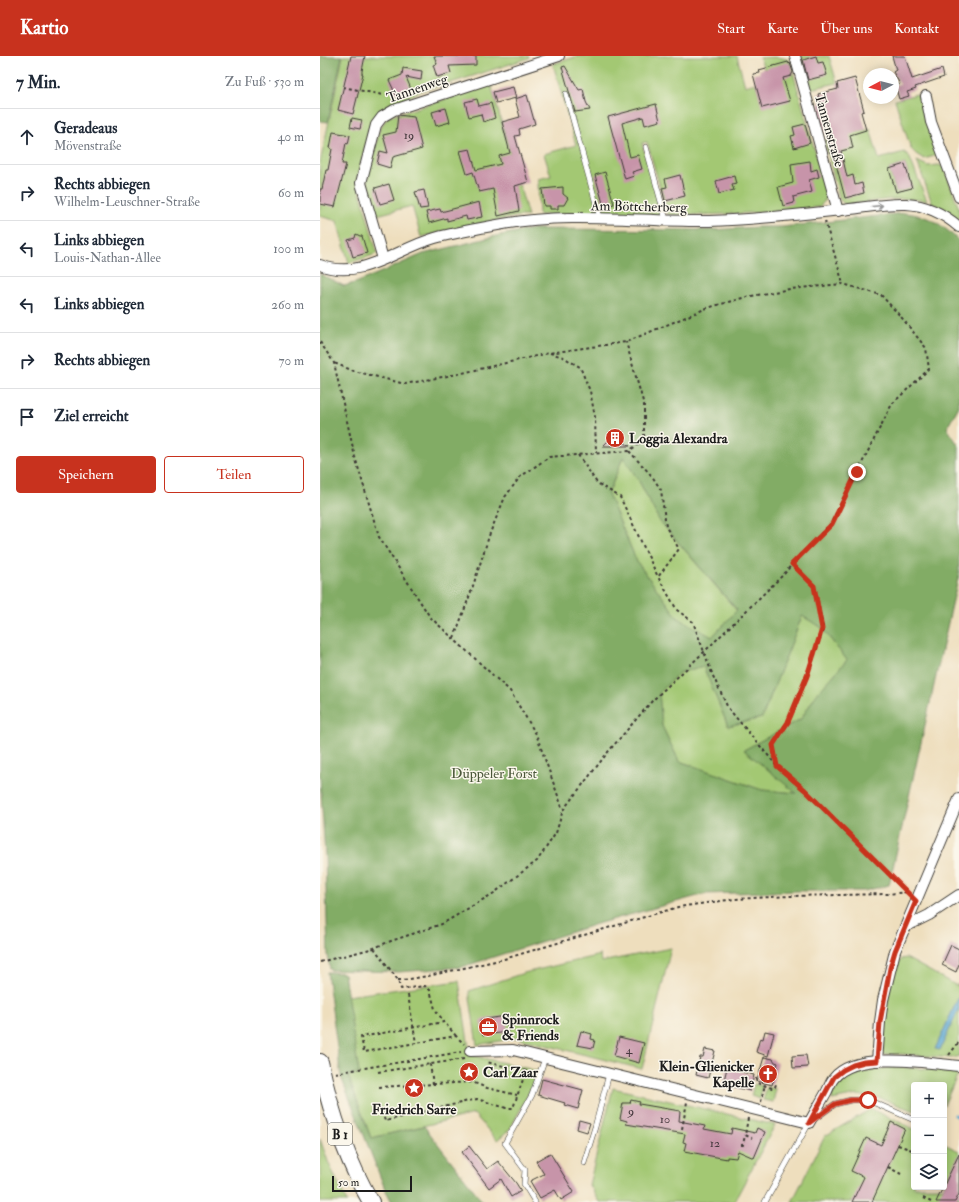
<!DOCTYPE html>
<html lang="de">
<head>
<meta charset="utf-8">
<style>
	body { margin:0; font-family:"IM FELL Double Pica",serif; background:#f2f2f3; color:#1f2937 }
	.controls { position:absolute; right:12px; bottom:12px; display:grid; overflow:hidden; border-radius:4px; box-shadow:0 2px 10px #0003 }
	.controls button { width:36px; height:36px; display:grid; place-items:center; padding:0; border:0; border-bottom:1px solid #e0e1e3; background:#fff; color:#1f2937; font:20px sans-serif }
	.compass { position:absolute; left:543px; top:12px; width:36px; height:36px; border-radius:50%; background:#fff; box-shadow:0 2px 10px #0003; rotate:263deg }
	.scale { position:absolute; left:12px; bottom:10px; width:80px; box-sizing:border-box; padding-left:4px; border:2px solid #1c1c1c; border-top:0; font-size:11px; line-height:14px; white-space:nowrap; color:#1c1c1c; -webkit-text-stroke:3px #fbf7ec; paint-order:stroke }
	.stop { position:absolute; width:12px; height:12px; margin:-9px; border:3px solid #c8321e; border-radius:50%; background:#fff }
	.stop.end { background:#c8321e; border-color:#fff; box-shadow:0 1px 4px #0008 }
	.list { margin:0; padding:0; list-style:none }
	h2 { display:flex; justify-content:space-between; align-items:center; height:52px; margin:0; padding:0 16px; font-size:17px }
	h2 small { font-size:13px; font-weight:400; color:#747a83 }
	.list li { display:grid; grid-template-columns:26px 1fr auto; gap:12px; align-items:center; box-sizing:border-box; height:56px; padding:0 16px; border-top:1px solid #e0e1e3 }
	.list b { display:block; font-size:15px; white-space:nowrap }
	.list p { margin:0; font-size:13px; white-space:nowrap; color:#747a83 }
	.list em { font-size:13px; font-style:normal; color:#747a83 }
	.actions { display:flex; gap:8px; padding:12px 16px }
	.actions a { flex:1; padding:9px 0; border:1px solid #c8321e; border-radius:4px; text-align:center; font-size:14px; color:#c8321e }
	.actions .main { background:#c8321e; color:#fff }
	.icon { flex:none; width:22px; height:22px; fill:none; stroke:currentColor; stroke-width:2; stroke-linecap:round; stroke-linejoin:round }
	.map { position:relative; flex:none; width:639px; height:1146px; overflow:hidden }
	header { display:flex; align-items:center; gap:24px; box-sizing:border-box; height:56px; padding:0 20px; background:#c8321e; color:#fff }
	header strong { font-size:19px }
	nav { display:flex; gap:22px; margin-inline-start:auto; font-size:14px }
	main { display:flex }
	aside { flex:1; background:#fff }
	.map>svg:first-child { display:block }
	.green { fill:#a3c873; stroke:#607248; fill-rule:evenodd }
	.forest { fill:#82ac65; stroke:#4f6440; fill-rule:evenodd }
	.water { fill:#57a5d0; stroke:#3a6076 }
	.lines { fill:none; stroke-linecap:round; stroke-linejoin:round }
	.stream { stroke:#57a5d0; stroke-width:3 }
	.building { fill:#c794a9 }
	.service-casing { stroke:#3c3934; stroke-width:6 }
	.minor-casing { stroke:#3c3934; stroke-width:12 }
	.primary-casing { stroke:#3c3934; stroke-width:18 }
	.path { stroke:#3c3934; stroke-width:2; stroke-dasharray:3 3; stroke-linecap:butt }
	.service { stroke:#fff; stroke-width:5 }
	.minor { stroke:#fff; stroke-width:10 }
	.primary { stroke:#fff; stroke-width:16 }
	.oneway { stroke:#999 }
	.route { stroke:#c8321e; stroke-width:5 }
	.labels { text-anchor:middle; stroke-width:3; stroke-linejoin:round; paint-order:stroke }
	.number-label { font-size:12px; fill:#473a3f }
	.shield { fill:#fbf7ec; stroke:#5f5e5a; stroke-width:1 }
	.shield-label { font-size:13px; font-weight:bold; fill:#1c1c1c }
	.street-label { font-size:14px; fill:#1c1c1c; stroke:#fbf7ec }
	.poi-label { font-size:14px; font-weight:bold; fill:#1c1c1c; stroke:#fbf7ec; text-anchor:start }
	.park-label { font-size:14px; fill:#4b583a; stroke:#fbf7ec }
</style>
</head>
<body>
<header>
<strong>Kartio</strong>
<nav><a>Start</a><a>Karte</a><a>Über uns</a><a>Kontakt</a></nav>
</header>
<main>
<aside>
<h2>7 Min.<small>Zu Fuß · 530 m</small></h2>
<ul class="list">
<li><svg class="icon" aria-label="ahead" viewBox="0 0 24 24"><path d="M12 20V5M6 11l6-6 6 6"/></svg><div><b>Geradeaus</b><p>Mövenstraße</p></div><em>40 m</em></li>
<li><svg class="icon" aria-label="right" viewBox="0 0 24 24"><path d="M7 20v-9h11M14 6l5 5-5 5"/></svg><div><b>Rechts abbiegen</b><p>Wilhelm-Leuschner-Straße</p></div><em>60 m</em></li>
<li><svg class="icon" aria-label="left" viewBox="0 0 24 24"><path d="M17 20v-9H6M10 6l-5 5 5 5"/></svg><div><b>Links abbiegen</b><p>Louis-Nathan-Allee</p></div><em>100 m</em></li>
<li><svg class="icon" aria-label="left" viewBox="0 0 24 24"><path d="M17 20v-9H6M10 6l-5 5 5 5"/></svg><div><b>Links abbiegen</b></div><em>260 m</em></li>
<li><svg class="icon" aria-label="right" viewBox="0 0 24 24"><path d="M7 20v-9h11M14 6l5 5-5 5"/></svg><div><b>Rechts abbiegen</b></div><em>70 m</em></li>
<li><svg class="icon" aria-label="arrive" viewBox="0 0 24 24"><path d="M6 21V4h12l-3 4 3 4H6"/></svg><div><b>Ziel erreicht</b></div></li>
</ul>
<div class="actions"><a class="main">Speichern</a><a>Teilen</a></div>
</aside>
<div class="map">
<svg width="639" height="1146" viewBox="0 0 639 1146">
	<rect width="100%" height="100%" fill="#fbf7ec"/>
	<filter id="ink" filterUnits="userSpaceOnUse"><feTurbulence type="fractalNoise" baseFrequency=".025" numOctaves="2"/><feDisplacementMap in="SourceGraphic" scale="8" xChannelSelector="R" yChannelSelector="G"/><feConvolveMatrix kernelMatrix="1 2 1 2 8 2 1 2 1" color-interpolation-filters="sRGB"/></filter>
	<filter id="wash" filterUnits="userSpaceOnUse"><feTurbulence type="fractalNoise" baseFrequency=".012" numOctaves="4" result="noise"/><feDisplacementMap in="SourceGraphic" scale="16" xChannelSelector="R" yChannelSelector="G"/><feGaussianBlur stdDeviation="0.9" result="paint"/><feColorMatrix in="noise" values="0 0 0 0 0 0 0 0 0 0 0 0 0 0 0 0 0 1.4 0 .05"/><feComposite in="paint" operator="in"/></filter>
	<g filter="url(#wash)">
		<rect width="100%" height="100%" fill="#eedebd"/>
		<!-- green -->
		<g class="green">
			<polygon points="23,0 209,0 209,2 137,25 103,34 64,53 53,64 50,70 37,125 57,196 56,198 29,207 17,165 0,160 0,107"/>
			<path d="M259 0H417L425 30 442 25 444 13 440 2C451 1 463 0 470 5L507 139 504 146 499 151C449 157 398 159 348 159L327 86 322 87 342 159 275 157 219 159 218 123 231 120 224 98 256 89 233 8Z"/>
			<polygon points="481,0 509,0 517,27 490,33"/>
			<polygon points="171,29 208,160 199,160 137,172 101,181 92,150 57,159 47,125 60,72 68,61"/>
			<polygon points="597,38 618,99 604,103 596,98 591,93 575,44"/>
			<path d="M550 73 559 103 584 96 589 100 607 145C581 140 555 145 528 149L523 147 520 144 504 84ZM585 108 592 131 576 136 569 113Z"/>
			<polygon points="597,105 608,110 619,109 624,111 639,153 639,164 628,155 612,147"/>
			<polygon points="303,400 319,425 339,464 417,555 392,581 358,562 317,506 288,438 297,417"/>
			<polygon points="482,560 501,571 527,604 496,639 481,663 424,694 477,737 442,734 359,705 342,670 339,637 359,617 383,610 408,670 442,662"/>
			<polygon points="351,892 322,1013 197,982 157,989 149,935 204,917 280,899 281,906"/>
			<path d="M586 902 637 930 639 927V1000L632 1002 581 998 562 999C566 972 565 924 581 903Z"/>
			<polygon points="139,925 150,999 218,1015 208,1039 190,1073 177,1084 154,1058 51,1082 28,1020 39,1017 27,940"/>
			<polygon points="574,1011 627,1014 635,1017 637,1020 624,1049 624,1029 594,1029 594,1055 560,1042 537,1039 512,1044 512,1039 522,1022 540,1016"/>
			<polygon points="434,1028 443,1030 440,1043 431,1040"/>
			<polygon points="447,1031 456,1033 453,1046 443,1044"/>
			<polygon points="293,1032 455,1069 414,1146 279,1146 269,1129"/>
			<polygon points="551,1053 594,1073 594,1131 624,1131 624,1088 639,1095 639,1146 472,1146 505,1080"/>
			<polygon points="0,1083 9,1108 27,1146 0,1146"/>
		</g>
		<!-- forest -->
		<g class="forest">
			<polygon points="0,0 22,0 8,66 0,65"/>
			<path d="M584 157C609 159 622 168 639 185V350L627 372 639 390V518L569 829 544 835H478L385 838 280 867 142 911 79 916 10 914 8 899 5 799 0 721V218L24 230 38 226 103 198 176 180 212 173 391 174 438 171H462ZM303 401 319 425 339 464 417 554 392 581 358 562 317 506 288 438ZM482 560 501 571 527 604 496 639 481 663 424 694 476 737 442 734 359 705 342 670 339 637 359 617 383 610 408 670 442 662Z"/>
			<polygon points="7,916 24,917 39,1017 28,1020 51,1082 104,1070 163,1146 72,1146 65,1133 21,1021"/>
		</g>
		<!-- water -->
		<polygon class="water" points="639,940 639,953 620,994 615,993"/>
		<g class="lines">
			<!-- stream -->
			<polyline class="stream" points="635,1059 639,1061"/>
		</g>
		<g id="blocks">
			<!-- building -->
			<g class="building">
				<polygon points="31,0 45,0 42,15 42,18 43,18 33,58 18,54"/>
				<polygon points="114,0 156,0 156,9 129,10 131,17 117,21 113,9 117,8"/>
				<polygon points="496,0 498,7 503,6 507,19 488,24 483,4"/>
				<polygon points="572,0 585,0 592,23 622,13 624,21 595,31 596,33 587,36 589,40 579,43 575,29 580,28 573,16 576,14"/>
				<polygon points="468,6 469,8 470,7 473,16 471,20 463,22 470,45 442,52 433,18 440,17 439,14"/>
				<polygon points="245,10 259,34 263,33 266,46 270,54 255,56 242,11"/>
				<polygon points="83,12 102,15 101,24 86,21 91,33 76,39 69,24 82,19"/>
				<polygon points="535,22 544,55 541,56 546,74 530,79 533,92 521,95 527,121 533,119 535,129 542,127 544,137 525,142 513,97 510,97 506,77 505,78 498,48 501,47 498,38 518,33 517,27"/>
				<polygon points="193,31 196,42 176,47 173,36"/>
				<polygon points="207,39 215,68 199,73 200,79 195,80 208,126 195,130 199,155 178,160 173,133 159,136 153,116 147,118 140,95 150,93 156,114 181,108 179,100 190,97 182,66 200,61 195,43"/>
				<polygon points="157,43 159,50 171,47 175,62 163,66 161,58 149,61 145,46"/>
				<polygon points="336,48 340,65 325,69 323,61 302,67 310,101 318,99 322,113 312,116 314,120 305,123 288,61"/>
				<polygon points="126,52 130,66 116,70 112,56"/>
				<polygon points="78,59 94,61 102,93 73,101 70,112 57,108 60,95 68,97 63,79 76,76"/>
				<polygon points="32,62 42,64 40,73 30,71"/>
				<polygon points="485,68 490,87 474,92 471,80 475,79 473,71"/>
				<polygon points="13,76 30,79 28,88 26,87 22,108 26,108 15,151 0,148 0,133 2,133 6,114 8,114 12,93 10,92"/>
				<polygon points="490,105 491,115 497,113 499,121 489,124 492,136 473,141 474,147 463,150 458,131 473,127 471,108"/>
				<polygon points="585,108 592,132 576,136 569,113"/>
				<polygon points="285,116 294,148 284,151 275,119"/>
				<polygon points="360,119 365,140 345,145 342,132 347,131 345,123"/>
				<polygon points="414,120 416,128 412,129 414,134 399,138 396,125"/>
				<polygon points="69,128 74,144 60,148 55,132"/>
				<polygon points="243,131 243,138 248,142 244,149 238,149 238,153 230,153 230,150 224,150 222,133"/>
				<polygon points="104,134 108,152 100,153 95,136"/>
				<polygon points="159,146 162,161 147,164 146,160 127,165 127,162 109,167 106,156 120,153 121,156"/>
				<polygon points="36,178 40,180 42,180 47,197 33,201 28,184 35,182"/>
				<polygon points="293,380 310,390 283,390"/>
				<polygon points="631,889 639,893 639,908 636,916 622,909"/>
				<polygon points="186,960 188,976 163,979 160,964"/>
				<polygon points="261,975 272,978 271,983 275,984 273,992 257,989"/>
				<polygon points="445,975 454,977 448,1000 436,996 440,982 443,983"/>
				<polygon points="299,981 324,987 319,1007 294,1000"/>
				<polygon points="385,993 395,995 388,1022 376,1019 380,1001 383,1001"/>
				<polygon points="486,999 488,1011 473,1012 472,1000"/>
				<polygon points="444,1001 453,1003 455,1006 458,1007 452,1029 437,1025"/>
				<polygon points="407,1012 434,1019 430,1035 403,1028"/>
				<polygon points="222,1023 263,1034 258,1053 244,1049 245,1047 218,1039"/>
				<polygon points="311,1044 320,1046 319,1048 360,1055 359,1065 385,1070 384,1073 411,1078 412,1072 435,1077 437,1072 445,1076 434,1102 418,1095 416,1102 407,1101 407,1103 364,1095 366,1087 363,1086 365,1078 306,1068 307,1065 300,1063 303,1047 310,1047"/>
				<polygon points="259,1064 270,1067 267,1076 257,1073"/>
				<polygon points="571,1066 585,1073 552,1146 532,1146 544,1121 531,1115 546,1082 561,1089"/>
				<polygon points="149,1090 167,1113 178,1105 196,1127 201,1135 191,1141 181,1123 169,1132 142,1096"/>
				<polygon points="230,1097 254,1136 241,1144 235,1134 220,1142 210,1125 224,1118 216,1105"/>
				<polygon points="639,1098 639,1138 635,1146 616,1146"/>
			</g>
		</g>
	</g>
	<g filter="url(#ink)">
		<use href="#blocks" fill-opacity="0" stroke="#3c3934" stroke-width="1"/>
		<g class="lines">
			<!-- service casing -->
			<g class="service-casing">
				<g id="service">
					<polyline points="246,38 280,162"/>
					<polyline points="326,91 346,164"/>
					<polyline points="264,1107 275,1071 289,1018"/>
					<polyline points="215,1146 204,1128 205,1114 185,1087 212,1039 225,1002"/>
					<polyline points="445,1146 489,1067 515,1048 531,1044 548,1044 594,1064"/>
				</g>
			</g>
			<!-- minor casing -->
			<g class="minor-casing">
				<g id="minor">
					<polyline points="475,0 518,155"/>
					<polyline points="606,40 611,66 639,141"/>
					<polyline points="63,203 41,127 56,69 62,61 74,54 239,0"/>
					<path d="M0 209C42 225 76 193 115 182 137 176 160 172 183 168 251 156 321 166 389 165 433 164 477 159 521 154 542 152 565 147 586 148 606 149 624 158 639 171"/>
					<polyline points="585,871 609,859 639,839"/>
					<path d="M150 995 193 994 489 1067C495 1056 501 1046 507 1035 509 1031 511 1025 514 1022 536 994 608 1007 639 1010"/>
					<polyline points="557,1005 560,966 563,944 575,895 639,743"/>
				</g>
			</g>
			<!-- primary casing -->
			<g class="primary-casing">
				<path id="primary" d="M0 1006C10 1054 26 1103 51 1146"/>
			</g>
			<!-- path -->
			<g class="path">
				<polyline points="23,31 63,39"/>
				<polyline points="505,165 523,228"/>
				<polyline points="0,286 14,307 35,401 59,481 110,561 190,635 216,678 243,754"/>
				<polyline points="230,297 243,301 260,311 270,335 275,361 276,397"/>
				<polyline points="309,395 332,420 341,434 346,471 359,493 338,521 357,554 373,566 393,620 408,652 457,710 485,734 586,835"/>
				<polyline points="258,399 277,427 300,441 338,521"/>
				<polyline points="134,582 152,533 170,477 185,441 200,421 229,401 309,395 324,384 324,349 306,286"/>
				<polyline points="457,710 453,689 468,666 487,620 503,573 494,530 472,508"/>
				<polyline points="54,892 78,924 81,933 105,930 110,934 115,953 124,966"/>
				<polyline points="0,906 54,892 68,886 122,868 174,837 217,805 236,777 243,754 288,696 332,645 385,595 465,517 472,508 511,468 572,348 609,313 606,292 582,262 561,239 523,228 470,233 426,241 387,252 306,286 229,297 138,318 85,328 34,315 14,307"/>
				<polyline points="78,924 83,924 108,920 184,903 358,851 415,843 470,840 568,838 587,836"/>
				<polyline points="88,939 96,987"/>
				<polyline points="136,980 124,966 41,981 44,996 136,980 144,988"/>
				<polyline points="629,999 639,986"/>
				<polyline points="110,1008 113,1028"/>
				<polyline points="58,1016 144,1003"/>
				<polyline points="15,1017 141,996"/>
				<polyline points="436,1022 437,1027 452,1032 455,1031 456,1028"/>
				<polyline points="59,1031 152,1026 167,1032 197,1039"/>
				<polyline points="441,1046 445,1028"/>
				<polyline points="62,1056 65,1065 157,1043 186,1052 193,1052 206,1015 166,1006"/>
				<polyline points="428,1062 425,1079 432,1082"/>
				<polyline points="362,1073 367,1046"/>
				<polyline points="421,1089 423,1089 425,1079"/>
				<polyline points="578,1089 592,1094"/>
				<polyline points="568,1111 581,1118"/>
				<polyline points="603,1142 611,1146"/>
			</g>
			<!-- service -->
			<use href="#service" class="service"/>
			<!-- minor -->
			<use href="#minor" class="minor"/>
			<!-- primary -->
			<use href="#primary" class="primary"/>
		</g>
		<!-- one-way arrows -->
		<defs><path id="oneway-shaft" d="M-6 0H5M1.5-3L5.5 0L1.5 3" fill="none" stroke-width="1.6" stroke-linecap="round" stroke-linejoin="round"/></defs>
		<use class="oneway" href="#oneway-shaft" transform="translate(557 150) rotate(-6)"/>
	</g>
	<g class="lines" filter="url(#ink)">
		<!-- route -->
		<polyline class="route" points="537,416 512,468 472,508 494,530 502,573 487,620 468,666 453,689 457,710 485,734 596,845 575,895 570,912 560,966 557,1005 544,1006 533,1009 523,1014 514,1021 489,1067 515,1048 531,1044 548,1044"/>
	</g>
	<!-- icons -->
	<defs>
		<g id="building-disc" transform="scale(1)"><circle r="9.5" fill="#c8321e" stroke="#fbf7ec"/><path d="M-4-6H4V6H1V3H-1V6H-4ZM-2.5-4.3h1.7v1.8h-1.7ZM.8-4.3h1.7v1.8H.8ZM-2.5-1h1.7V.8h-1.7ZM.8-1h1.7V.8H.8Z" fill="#fff"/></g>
		<g id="office-disc" transform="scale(1)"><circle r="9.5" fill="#c8321e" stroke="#fbf7ec"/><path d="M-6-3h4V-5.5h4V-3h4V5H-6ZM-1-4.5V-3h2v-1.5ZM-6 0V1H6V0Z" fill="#fff"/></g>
		<g id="sight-disc" transform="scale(1)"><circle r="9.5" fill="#c8321e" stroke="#fbf7ec"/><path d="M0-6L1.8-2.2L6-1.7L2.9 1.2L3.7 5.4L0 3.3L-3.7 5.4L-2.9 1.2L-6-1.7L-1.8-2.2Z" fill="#fff"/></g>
		<g id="church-disc" transform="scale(1)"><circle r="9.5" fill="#c8321e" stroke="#fbf7ec"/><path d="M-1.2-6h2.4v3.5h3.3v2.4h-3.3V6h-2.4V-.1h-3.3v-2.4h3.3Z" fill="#fff"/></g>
	</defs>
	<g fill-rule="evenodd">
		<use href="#building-disc" x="295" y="382"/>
		<use href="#office-disc" x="168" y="971"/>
		<use href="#sight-disc" x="149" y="1016"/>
		<use href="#church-disc" x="448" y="1018"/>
		<use href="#sight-disc" x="94" y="1032"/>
	</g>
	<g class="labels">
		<!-- number labels -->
		<g class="number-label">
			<text x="89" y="83">19</text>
			<text x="309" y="998">4</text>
			<text x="311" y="1059">9</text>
			<text x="345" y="1067">10</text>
			<text x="395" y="1091">12</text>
		</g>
		<!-- shield labels -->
		<rect class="shield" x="8" y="1067" width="24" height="22" rx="3"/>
		<g class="shield-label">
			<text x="20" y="1083">B 1</text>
		</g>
		<!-- street labels -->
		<g class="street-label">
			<text transform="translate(97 32) rotate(-19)" y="5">Tannenweg</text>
			<text transform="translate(510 74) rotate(74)" y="5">Tannenstraße</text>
			<text transform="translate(319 150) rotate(1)" y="5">Am Böttcherberg</text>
		</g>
		<!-- poi labels -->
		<g class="poi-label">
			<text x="309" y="387">Loggia Alexandra</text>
			<text x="182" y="968">Spinnrock<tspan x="182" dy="16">&amp; Friends</tspan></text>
			<text x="434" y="1015" text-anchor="end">Klein-Glienicker<tspan x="434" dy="16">Kapelle</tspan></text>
			<text x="163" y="1021">Carl Zaar</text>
			<text x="94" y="1058" text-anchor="middle">Friedrich Sarre</text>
		</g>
		<!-- park labels -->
		<g class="park-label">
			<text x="174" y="722">Düppeler Forst</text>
		</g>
	</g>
</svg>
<div class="controls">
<button>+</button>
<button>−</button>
<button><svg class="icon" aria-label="layers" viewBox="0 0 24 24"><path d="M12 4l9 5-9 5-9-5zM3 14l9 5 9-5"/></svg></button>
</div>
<svg class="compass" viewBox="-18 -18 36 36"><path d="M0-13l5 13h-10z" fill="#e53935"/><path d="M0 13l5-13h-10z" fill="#747a83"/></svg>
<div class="scale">50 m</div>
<div class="stop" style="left:548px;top:1044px"></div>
<div class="stop end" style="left:537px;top:416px"></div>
</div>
</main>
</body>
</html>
